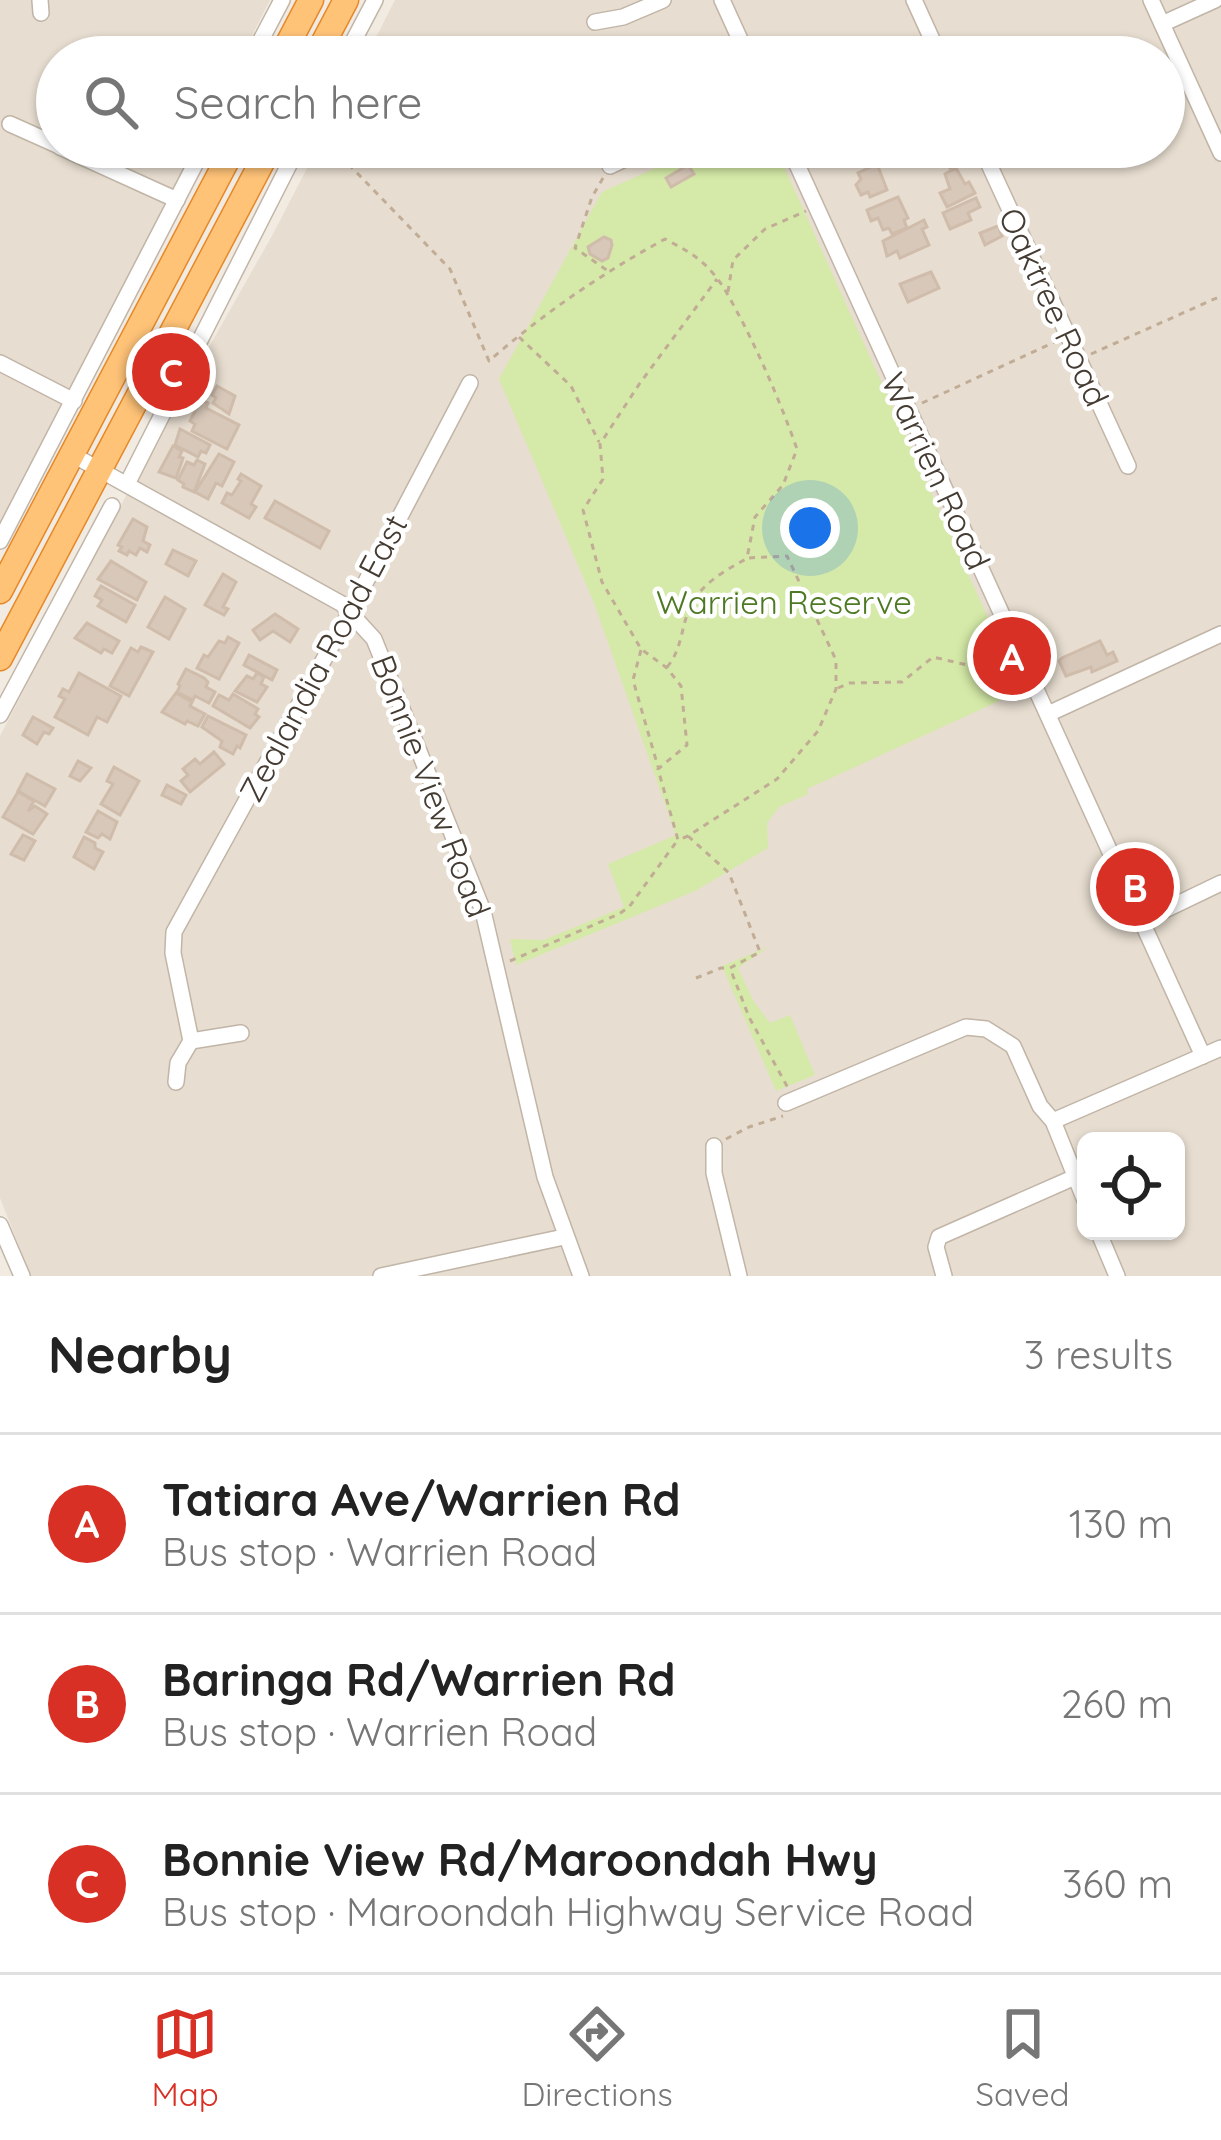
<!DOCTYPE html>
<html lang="en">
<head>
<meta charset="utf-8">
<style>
	body { margin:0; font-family:Quicksand,sans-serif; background:#f2f2f2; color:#222 }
	.controls { position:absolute; right:36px; bottom:36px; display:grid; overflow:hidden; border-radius:18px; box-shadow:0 3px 9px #0004 }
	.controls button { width:108px; height:108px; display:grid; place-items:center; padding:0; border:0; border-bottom:3px solid #e0e0e0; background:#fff; color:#222; font:60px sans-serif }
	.you { position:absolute; left:810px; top:528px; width:42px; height:42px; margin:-30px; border:9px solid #fff; border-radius:50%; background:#1a73e8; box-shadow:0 0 0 18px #1a73e833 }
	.badge { display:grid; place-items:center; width:78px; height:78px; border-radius:50%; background:#d93025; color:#fff; font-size:39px; font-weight:700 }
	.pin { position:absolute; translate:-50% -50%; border:6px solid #fff; box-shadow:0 3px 12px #0006 }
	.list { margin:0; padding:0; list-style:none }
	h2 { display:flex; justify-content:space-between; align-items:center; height:156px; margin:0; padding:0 48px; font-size:51px }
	h2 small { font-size:39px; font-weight:400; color:#767676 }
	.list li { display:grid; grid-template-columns:78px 1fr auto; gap:36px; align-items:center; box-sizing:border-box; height:180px; padding:0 48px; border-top:3px solid #e0e0e0 }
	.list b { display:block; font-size:45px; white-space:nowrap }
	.list p { margin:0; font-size:39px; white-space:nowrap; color:#767676 }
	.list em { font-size:39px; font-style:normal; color:#767676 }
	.icon { flex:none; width:66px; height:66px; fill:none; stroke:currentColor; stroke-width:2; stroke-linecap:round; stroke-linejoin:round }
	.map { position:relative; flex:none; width:1221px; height:1276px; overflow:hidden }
	.search { position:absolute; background:#fff; box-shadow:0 3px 9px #0004; left:36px; right:36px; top:36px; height:132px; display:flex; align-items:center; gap:30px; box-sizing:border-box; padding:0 42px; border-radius:66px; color:#767676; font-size:45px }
	.sheet { height:696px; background:#fff }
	nav { display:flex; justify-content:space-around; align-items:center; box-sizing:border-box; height:168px; border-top:3px solid #e0e0e0; background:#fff; font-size:33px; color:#767676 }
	nav a { display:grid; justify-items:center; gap:6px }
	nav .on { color:#d93025 }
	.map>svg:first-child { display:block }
	.residential { fill:#e7ddd0; fill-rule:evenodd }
	.green { fill:#d5eaa8 }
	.building { fill:#d8c8ba; stroke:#d0bcaa; stroke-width:3 }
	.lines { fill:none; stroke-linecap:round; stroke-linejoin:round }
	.minor-casing { stroke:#c1b5a7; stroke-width:18 }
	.trunk-casing { stroke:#e68828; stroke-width:27 }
	.path { stroke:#c1ac95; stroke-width:3; stroke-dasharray:6 6; stroke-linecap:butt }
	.minor { stroke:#fff; stroke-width:15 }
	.trunk { stroke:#ffc378; stroke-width:24 }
	.labels { text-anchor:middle; stroke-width:9; stroke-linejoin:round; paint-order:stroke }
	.street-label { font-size:33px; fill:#443b32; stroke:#fff }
	.park-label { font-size:33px; fill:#4e7923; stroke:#fff }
</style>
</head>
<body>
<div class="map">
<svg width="1221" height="1276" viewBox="0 0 1221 1276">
	<rect width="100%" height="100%" fill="#f2ebe2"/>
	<!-- residential -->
	<g class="residential">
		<polygon points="0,0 270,0 241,57 57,57 57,147 196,147 0,530"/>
		<path d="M395 0H1221V1276H31L0 1198V736L140 469 273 234 318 147H1164V57H366ZM1086 1141H1176V1231H1086Z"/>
	</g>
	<!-- green -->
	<g class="green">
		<polygon points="703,147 775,147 1021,691 807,789 808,794 779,807 767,823 768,848 695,891 516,965 510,939 544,940 624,907 608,864 676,835 594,603 499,379 602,192"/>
		<polygon points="768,947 738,968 754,1002 770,1023 790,1015 815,1075 776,1091 722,966"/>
	</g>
	<!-- building -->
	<g class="building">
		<polygon points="923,147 956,147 952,149 959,164 950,168 946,159 937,163 933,154 927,156"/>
		<polygon points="877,164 887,190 870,197 868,192 861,195 856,185 861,179 858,173"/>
		<polygon points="688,165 694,174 671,187 666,178"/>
		<polygon points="956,168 965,184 969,182 975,193 947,207 940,193 950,189 945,174"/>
		<polygon points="898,197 908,218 904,220 907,228 892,234 889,228 883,230 878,218 871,221 867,210"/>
		<polygon points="976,198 980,207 968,213 971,220 950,229 943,213"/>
		<polygon points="924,220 927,227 922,229 929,245 900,258 897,251 887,256 883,241"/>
		<polygon points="998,226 1002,236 985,245 980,233"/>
		<polygon points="604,237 611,240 612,245 608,258 602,261 590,254 588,247"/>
		<polygon points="931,272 939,288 908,302 900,284"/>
		<polygon points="217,386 235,396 229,414 213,403 216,398 212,395"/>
		<polygon points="201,400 208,403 206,408 239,425 227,449 192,431 195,424 190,421"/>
		<polygon points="180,429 210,445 206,453 201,451 198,457 175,445"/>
		<polygon points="173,446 182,451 179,457 183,458 176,478 159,472"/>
		<polygon points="219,454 234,462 222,486 216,483 208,499 195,492"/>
		<polygon points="197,460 205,464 194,492 183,487 184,484 178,480 187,462 194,465"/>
		<polygon points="241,474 261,486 251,504 256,507 249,518 222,503 227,493 232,495 241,481 238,479"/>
		<polygon points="275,501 329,531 320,548 265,518"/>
		<polygon points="133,519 147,527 143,541 150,545 147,552 140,548 136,555 129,551 127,555 119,551 122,547 118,545"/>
		<polygon points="173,550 196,561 188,576 166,564"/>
		<polygon points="111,561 146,582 137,600 98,579"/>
		<polygon points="223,574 236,582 223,607 228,609 224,615 205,605"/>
		<polygon points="101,586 135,605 126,622 98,606 102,600 95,596"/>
		<polygon points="165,597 185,609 169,639 148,627"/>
		<polygon points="275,614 298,629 290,642 273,631 260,640 253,630"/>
		<polygon points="87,623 119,641 112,653 104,649 101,653 75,638"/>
		<polygon points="228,637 239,643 219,679 197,668 204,655 208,657 219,641 225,643"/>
		<polygon points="1100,641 1107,655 1113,652 1117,661 1092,672 1091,667 1066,676 1059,661 1062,658"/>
		<polygon points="141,647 153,652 129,696 110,686 131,648 138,652"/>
		<polygon points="249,655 277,670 272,680 244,665"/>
		<polygon points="186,669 204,678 208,682 206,687 215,692 209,703 195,696 193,700 177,692 180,686 178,684"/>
		<polygon points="79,673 121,696 107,722 97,717 88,735 55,717 65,699 59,696 63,689 69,692"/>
		<polygon points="257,673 264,677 261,684 267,687 257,702 235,691 247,676 253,679"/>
		<polygon points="176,693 192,702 190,706 205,714 198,726 187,721 185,724 162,712"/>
		<polygon points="233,694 258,709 255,714 259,717 250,728 213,706 219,695 229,700"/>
		<polygon points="208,716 246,735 240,748 237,746 233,754 220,747 222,741 202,727"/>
		<polygon points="33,717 53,728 49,734 44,732 37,744 23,735"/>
		<polygon points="214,752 224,764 190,792 181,781 188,775 183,769 195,759 200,764"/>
		<polygon points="78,761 91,768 80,781 70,776"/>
		<polygon points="114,767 139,781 120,815 101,804 113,784 107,781"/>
		<polygon points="27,774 55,789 45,806 18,791"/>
		<polygon points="167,785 186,795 181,804 162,795"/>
		<polygon points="18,792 34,801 28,811 35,806 47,814 33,834 3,817"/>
		<polygon points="98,811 117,822 110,839 102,834 98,838 86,832"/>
		<polygon points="23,835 35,841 24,860 11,854"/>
		<polygon points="84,837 95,843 95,848 103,852 94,869 74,857"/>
	</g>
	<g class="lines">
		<!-- minor casing -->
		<g class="minor-casing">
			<g id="minor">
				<polyline points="40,0 41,13"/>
				<polyline points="722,0 748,57"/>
				<polyline points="914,0 940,57"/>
				<polyline points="1151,0 1221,153"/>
				<polyline points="595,22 623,17 663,0"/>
				<polyline points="1162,24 1215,0"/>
				<polyline points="252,57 282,0"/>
				<polyline points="345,57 375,0"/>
				<polyline points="10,124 57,145"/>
				<polyline points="60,147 177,200"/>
				<polyline points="789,147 1203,1056"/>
				<polyline points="981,147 1128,466"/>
				<polyline points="610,166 650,147"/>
				<polyline points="0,363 74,401"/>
				<polyline points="73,455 342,604 374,639 483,911 545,1177 581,1276"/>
				<polyline points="127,484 298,147"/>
				<polyline points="0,541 204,147"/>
				<polyline points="1048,714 1221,634"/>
				<polyline points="0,715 112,506"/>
				<polyline points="1142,921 1221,883"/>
				<polyline points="191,1041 241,1033"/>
				<polyline points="176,1082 178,1063 191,1041 173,953 174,932 350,612 470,383"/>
				<polyline points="786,1103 966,1027 986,1029 1013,1046 1040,1106 1053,1121 1086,1203"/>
				<polyline points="1053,1121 1221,1048"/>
				<polyline points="714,1146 714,1173 739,1276"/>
				<polyline points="0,1225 22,1276"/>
				<polyline points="1098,1231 1117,1276"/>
				<polyline points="381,1276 564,1237"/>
				<polyline points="944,1276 936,1247 939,1237 1075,1177"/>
			</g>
		</g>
		<!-- trunk casing -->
		<g class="trunk-casing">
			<g id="trunk">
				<polyline points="281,57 311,0"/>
				<polyline points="316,57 346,0"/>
				<polyline points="0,591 234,147"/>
				<polyline points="0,658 270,147"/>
			</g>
		</g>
		<!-- path -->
		<g class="path">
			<path d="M332 147 450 269 489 361C544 313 601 274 665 239 682 248 698 256 711 271 724 285 732 303 741 319 763 362 781 404 797 449L783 485 755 517 747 558 787 556 836 660V689L818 731 777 779 688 836 678 840 658 769 687 745 681 686 667 668 641 649 602 582 583 510 603 479 600 444 640 383 717 279"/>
			<polyline points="603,178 592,197 575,248 608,271"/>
			<polyline points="728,292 733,260 765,229 806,211"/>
			<polyline points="519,337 571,386 599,442"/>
			<polyline points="1091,354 1221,296"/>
			<polyline points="922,403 1055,342"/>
			<polyline points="641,650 633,680 658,767"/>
			<path d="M667 667C683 649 681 623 692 603 704 582 726 570 746 559"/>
			<polyline points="838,688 849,683 902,682 933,657 980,668 1009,668"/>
			<polyline points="688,836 729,873 760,952 730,968 749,1017 788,1088"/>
			<polyline points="510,961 619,914 629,907 677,841"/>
			<polyline points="696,978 721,968 728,968"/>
			<polyline points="726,1139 749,1127 783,1116"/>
		</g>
		<!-- minor -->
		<use href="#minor" class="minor"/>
		<!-- trunk -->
		<use href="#trunk" class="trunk"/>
	</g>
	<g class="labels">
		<!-- street labels -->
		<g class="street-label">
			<text transform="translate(1054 307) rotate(65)" y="12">Oaktree Road</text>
			<text transform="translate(936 471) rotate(65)" y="12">Warrien Road</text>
			<text transform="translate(323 658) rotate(-62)" y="12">Zealandia Road East</text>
			<text transform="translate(431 786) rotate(69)" y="12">Bonnie View Road</text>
		</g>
		<!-- park labels -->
		<g class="park-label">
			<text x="784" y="614">Warrien Reserve</text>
		</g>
	</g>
</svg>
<div class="controls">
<button><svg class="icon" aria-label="locate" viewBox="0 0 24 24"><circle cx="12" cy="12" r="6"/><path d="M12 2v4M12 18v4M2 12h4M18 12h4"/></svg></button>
</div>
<div class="you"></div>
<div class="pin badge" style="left:1012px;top:656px">A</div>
<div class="pin badge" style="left:1135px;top:887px">B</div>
<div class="pin badge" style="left:171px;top:372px">C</div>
<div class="search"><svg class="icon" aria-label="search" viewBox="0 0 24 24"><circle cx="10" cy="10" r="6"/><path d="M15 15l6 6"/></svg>Search here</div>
</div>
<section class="sheet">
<h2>Nearby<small>3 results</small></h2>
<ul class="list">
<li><span class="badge">A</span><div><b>Tatiara Ave/Warrien Rd</b><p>Bus stop · Warrien Road</p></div><em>130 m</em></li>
<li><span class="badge">B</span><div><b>Baringa Rd/Warrien Rd</b><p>Bus stop · Warrien Road</p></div><em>260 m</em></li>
<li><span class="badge">C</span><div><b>Bonnie View Rd/Maroondah Hwy</b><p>Bus stop · Maroondah Highway Service Road</p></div><em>360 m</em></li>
</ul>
</section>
<nav>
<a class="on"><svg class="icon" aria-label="map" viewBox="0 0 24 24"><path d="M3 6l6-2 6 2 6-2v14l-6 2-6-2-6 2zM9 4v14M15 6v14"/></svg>Map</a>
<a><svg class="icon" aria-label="directions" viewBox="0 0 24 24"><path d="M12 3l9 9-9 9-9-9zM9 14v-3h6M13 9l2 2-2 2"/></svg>Directions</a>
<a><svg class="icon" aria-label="saved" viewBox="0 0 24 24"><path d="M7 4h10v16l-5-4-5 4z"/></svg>Saved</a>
</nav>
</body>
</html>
